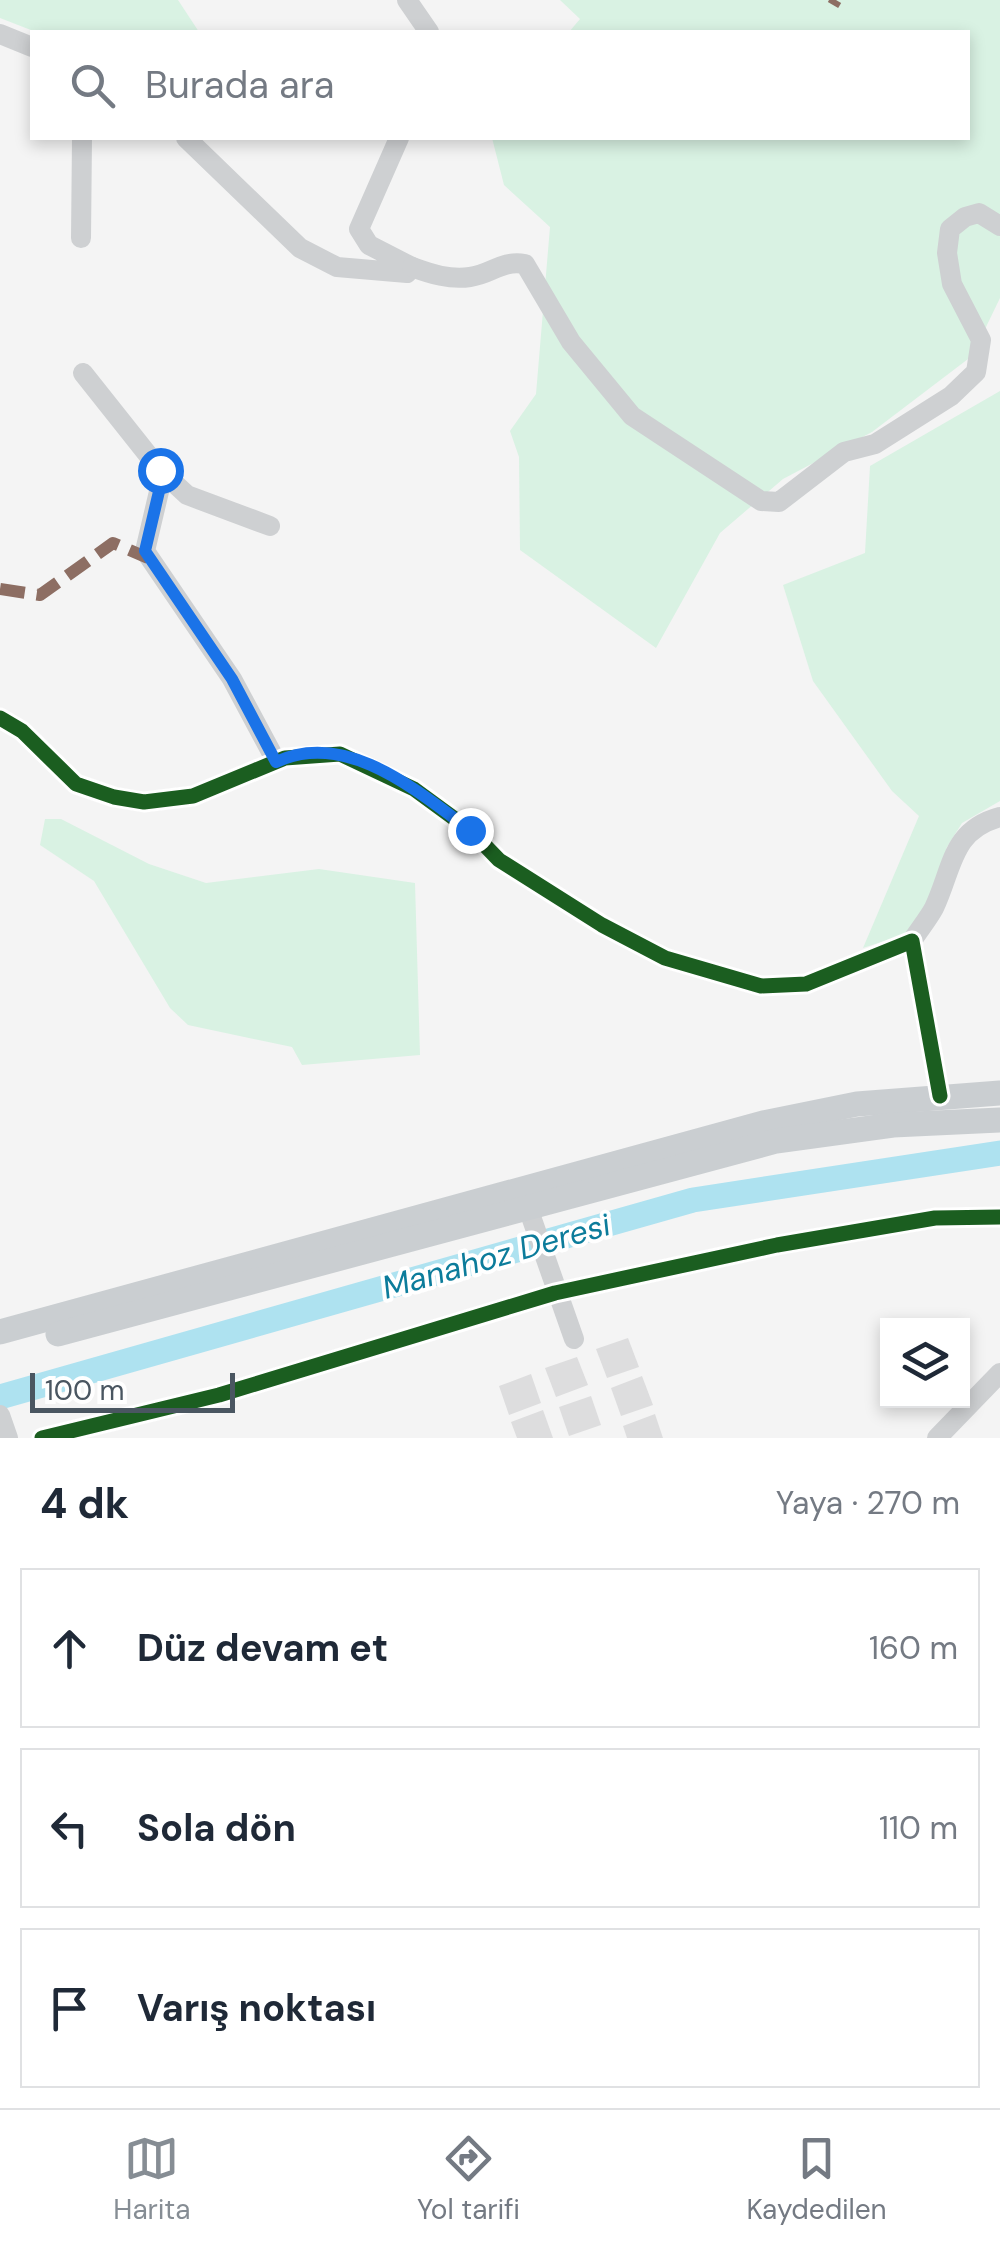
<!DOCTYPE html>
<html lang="tr">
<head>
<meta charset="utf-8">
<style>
	body { margin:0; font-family:"DM Sans",sans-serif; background:#f6f6f7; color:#1f2937 }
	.controls { position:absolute; right:30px; bottom:30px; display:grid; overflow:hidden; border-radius:0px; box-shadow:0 5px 15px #0003 }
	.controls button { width:90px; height:90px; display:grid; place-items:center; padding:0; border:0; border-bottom:2px solid #e0e1e3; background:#fff; color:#1f2937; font:50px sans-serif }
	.scale { position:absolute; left:30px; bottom:25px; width:205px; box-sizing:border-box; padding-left:10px; border:5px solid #4a5661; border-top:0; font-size:28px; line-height:35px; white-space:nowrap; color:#4a5661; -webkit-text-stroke:8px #fff; paint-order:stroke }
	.stop { position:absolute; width:30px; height:30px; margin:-22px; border:8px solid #1a73e8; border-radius:50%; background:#fff }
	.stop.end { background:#1a73e8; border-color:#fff; box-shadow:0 2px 10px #0008 }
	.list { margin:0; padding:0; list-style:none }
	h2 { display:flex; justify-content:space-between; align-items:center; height:130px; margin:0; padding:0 40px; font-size:42px }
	h2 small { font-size:32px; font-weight:400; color:#747a83 }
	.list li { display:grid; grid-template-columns:65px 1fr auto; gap:30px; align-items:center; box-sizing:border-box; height:160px; margin:0 20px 20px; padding:0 20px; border:2px solid #e0e1e3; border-radius:0px }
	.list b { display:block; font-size:38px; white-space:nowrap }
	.list em { font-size:32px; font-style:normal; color:#747a83 }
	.icon { flex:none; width:55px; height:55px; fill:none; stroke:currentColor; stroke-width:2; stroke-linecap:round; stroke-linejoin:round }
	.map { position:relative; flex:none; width:1000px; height:1438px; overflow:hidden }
	.search { position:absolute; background:#fff; box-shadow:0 5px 15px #0003; left:30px; right:30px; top:30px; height:110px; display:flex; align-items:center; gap:25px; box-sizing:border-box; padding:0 35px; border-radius:0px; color:#747a83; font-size:38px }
	.sheet { height:670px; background:#fff }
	nav { display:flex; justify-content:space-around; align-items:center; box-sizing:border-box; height:140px; border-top:2px solid #e0e1e3; background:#fff; font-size:28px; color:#747a83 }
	nav a { display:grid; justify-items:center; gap:5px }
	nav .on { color:#868d94 }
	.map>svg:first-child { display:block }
	.green { fill:#d9f2e3 }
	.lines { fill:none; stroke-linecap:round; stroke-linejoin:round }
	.river { stroke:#aee2f0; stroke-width:25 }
	.building { fill:#ddddde }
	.minor { stroke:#ced0d2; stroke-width:20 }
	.major { stroke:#caced1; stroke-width:25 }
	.quiet { stroke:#8d6e63; stroke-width:12; stroke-dasharray:25 12; stroke-linecap:butt }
	.cycleway-casing { stroke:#fff; stroke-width:21 }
	.cycleway { stroke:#1b5e20; stroke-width:15 }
	.route { stroke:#1a73e8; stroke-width:12 }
	.labels { text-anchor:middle; stroke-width:8; stroke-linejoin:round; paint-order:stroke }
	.water-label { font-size:32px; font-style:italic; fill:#0c7c9b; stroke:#fff }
</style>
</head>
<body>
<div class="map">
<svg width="1000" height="1438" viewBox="0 0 1000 1438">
	<rect width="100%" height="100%" fill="#f4f4f4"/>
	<!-- green -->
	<g class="green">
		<polygon points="0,0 178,0 199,32 36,32 0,18"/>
		<polygon points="560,0 1000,0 1000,298 972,356 872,432 783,479 720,533 656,648 520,550 519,457 510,431 536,394 550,227 504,185 492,138 968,138 968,32 569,32 580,19"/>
		<polygon points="1000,391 1000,801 962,823 947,847 930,899 909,933 863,948 919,816 892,791 813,681 783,585 865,553 870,466"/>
		<polygon points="45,819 61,819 149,864 206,883 319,869 415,883 420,1055 302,1065 292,1047 188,1025 170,1008 94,881 40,845"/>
	</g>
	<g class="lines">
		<!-- river -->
		<polyline class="river" points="0,1397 693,1200 1000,1153"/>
	</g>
	<!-- building -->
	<g class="building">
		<polygon points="628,1338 639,1367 607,1378 596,1349"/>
		<polygon points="577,1357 588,1385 556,1397 545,1368"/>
		<polygon points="531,1374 541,1403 509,1415 499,1386"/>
		<polygon points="642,1376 653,1405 621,1416 611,1388"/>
		<polygon points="591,1396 601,1425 569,1436 559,1407"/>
		<polygon points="543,1410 553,1438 517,1438 511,1422"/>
		<polygon points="655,1414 663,1438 627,1438 623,1426"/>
	</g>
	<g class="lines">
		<!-- minor -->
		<g class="minor">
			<polyline points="407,0 429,32"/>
			<polyline points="0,34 32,47"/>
			<polyline points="186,138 300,248 337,267 407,273 412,267 369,245 359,229 399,138"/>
			<polyline points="81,238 82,138"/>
			<path d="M412 267C431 274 450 280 470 277 492 274 501 260 525 264L571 342 632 416 761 501 779 502 844 452 875 444 951 396 976 372 981 340 952 284 947 253 950 229 965 217 979 213 1000 226"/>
			<polyline points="83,373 160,470 161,483 145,551 232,679 276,761"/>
			<polyline points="160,470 187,495 270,526"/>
			<polyline points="0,718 22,731 76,784 114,797 144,802 193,796 285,758 340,754 414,789 470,830 499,860 602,925 665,958 761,986 806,984 912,941 940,1096"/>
			<path d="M912 941C919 930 928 919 934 908 953 868 951 830 1000 817"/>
			<polyline points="528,1208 574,1339"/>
			<polyline points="0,1415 8,1438"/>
			<polyline points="42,1438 219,1395 555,1293 777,1245 935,1218 1000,1217"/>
			<polyline points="937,1438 1000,1373"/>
		</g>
		<!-- major -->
		<g class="major">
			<polyline points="0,1332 763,1123 857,1104 1000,1093"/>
			<polyline points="58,1334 776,1141 893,1125 1000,1120"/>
		</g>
		<!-- quiet -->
		<g class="quiet">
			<polyline points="833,5 836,0"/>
			<polyline points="0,589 40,595 113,543 148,558"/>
		</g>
		<!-- cycleway casing -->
		<g class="cycleway-casing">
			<g id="cycleway">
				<polyline points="0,718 22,731 76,784 114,797 144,802 193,796 285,758 340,754 414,789 470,830 499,860 602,925 665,958 761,986 806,984 912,941 940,1096"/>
				<polyline points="42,1438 219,1395 555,1293 777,1245 935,1218 1000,1217"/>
			</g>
		</g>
		<!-- cycleway -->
		<use href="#cycleway" class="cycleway"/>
	</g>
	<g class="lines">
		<!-- route -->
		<path class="route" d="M160 470 161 483 145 551 232 679 276 762C346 729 417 791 470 830"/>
	</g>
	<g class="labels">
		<!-- water labels -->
		<g class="water-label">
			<text transform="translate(496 1256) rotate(-16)" y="11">Manahoz Deresi</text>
		</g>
	</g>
</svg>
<div class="controls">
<button><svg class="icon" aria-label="layers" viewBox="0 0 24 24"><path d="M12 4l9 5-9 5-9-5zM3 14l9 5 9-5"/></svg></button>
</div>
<div class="scale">100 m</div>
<div class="stop" style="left:160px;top:470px"></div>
<div class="stop end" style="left:470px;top:830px"></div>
<div class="search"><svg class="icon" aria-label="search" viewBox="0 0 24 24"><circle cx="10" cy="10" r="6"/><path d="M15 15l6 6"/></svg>Burada ara</div>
</div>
<section class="sheet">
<h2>4 dk<small>Yaya · 270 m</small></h2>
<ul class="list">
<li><svg class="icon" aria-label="ahead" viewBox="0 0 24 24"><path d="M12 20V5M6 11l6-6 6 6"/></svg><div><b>Düz devam et</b></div><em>160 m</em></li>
<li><svg class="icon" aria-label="left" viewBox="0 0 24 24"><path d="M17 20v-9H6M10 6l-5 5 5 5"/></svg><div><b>Sola dön</b></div><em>110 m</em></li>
<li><svg class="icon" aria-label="arrive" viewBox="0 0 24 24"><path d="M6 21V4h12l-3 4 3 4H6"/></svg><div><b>Varış noktası</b></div></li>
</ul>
</section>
<nav>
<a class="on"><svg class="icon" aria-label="map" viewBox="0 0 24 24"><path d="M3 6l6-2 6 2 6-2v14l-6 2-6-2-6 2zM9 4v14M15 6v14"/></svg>Harita</a>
<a><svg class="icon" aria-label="directions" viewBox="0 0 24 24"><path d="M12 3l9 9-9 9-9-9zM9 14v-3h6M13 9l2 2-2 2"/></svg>Yol tarifi</a>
<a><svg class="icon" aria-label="saved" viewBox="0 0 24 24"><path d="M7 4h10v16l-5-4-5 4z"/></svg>Kaydedilen</a>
</nav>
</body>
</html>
